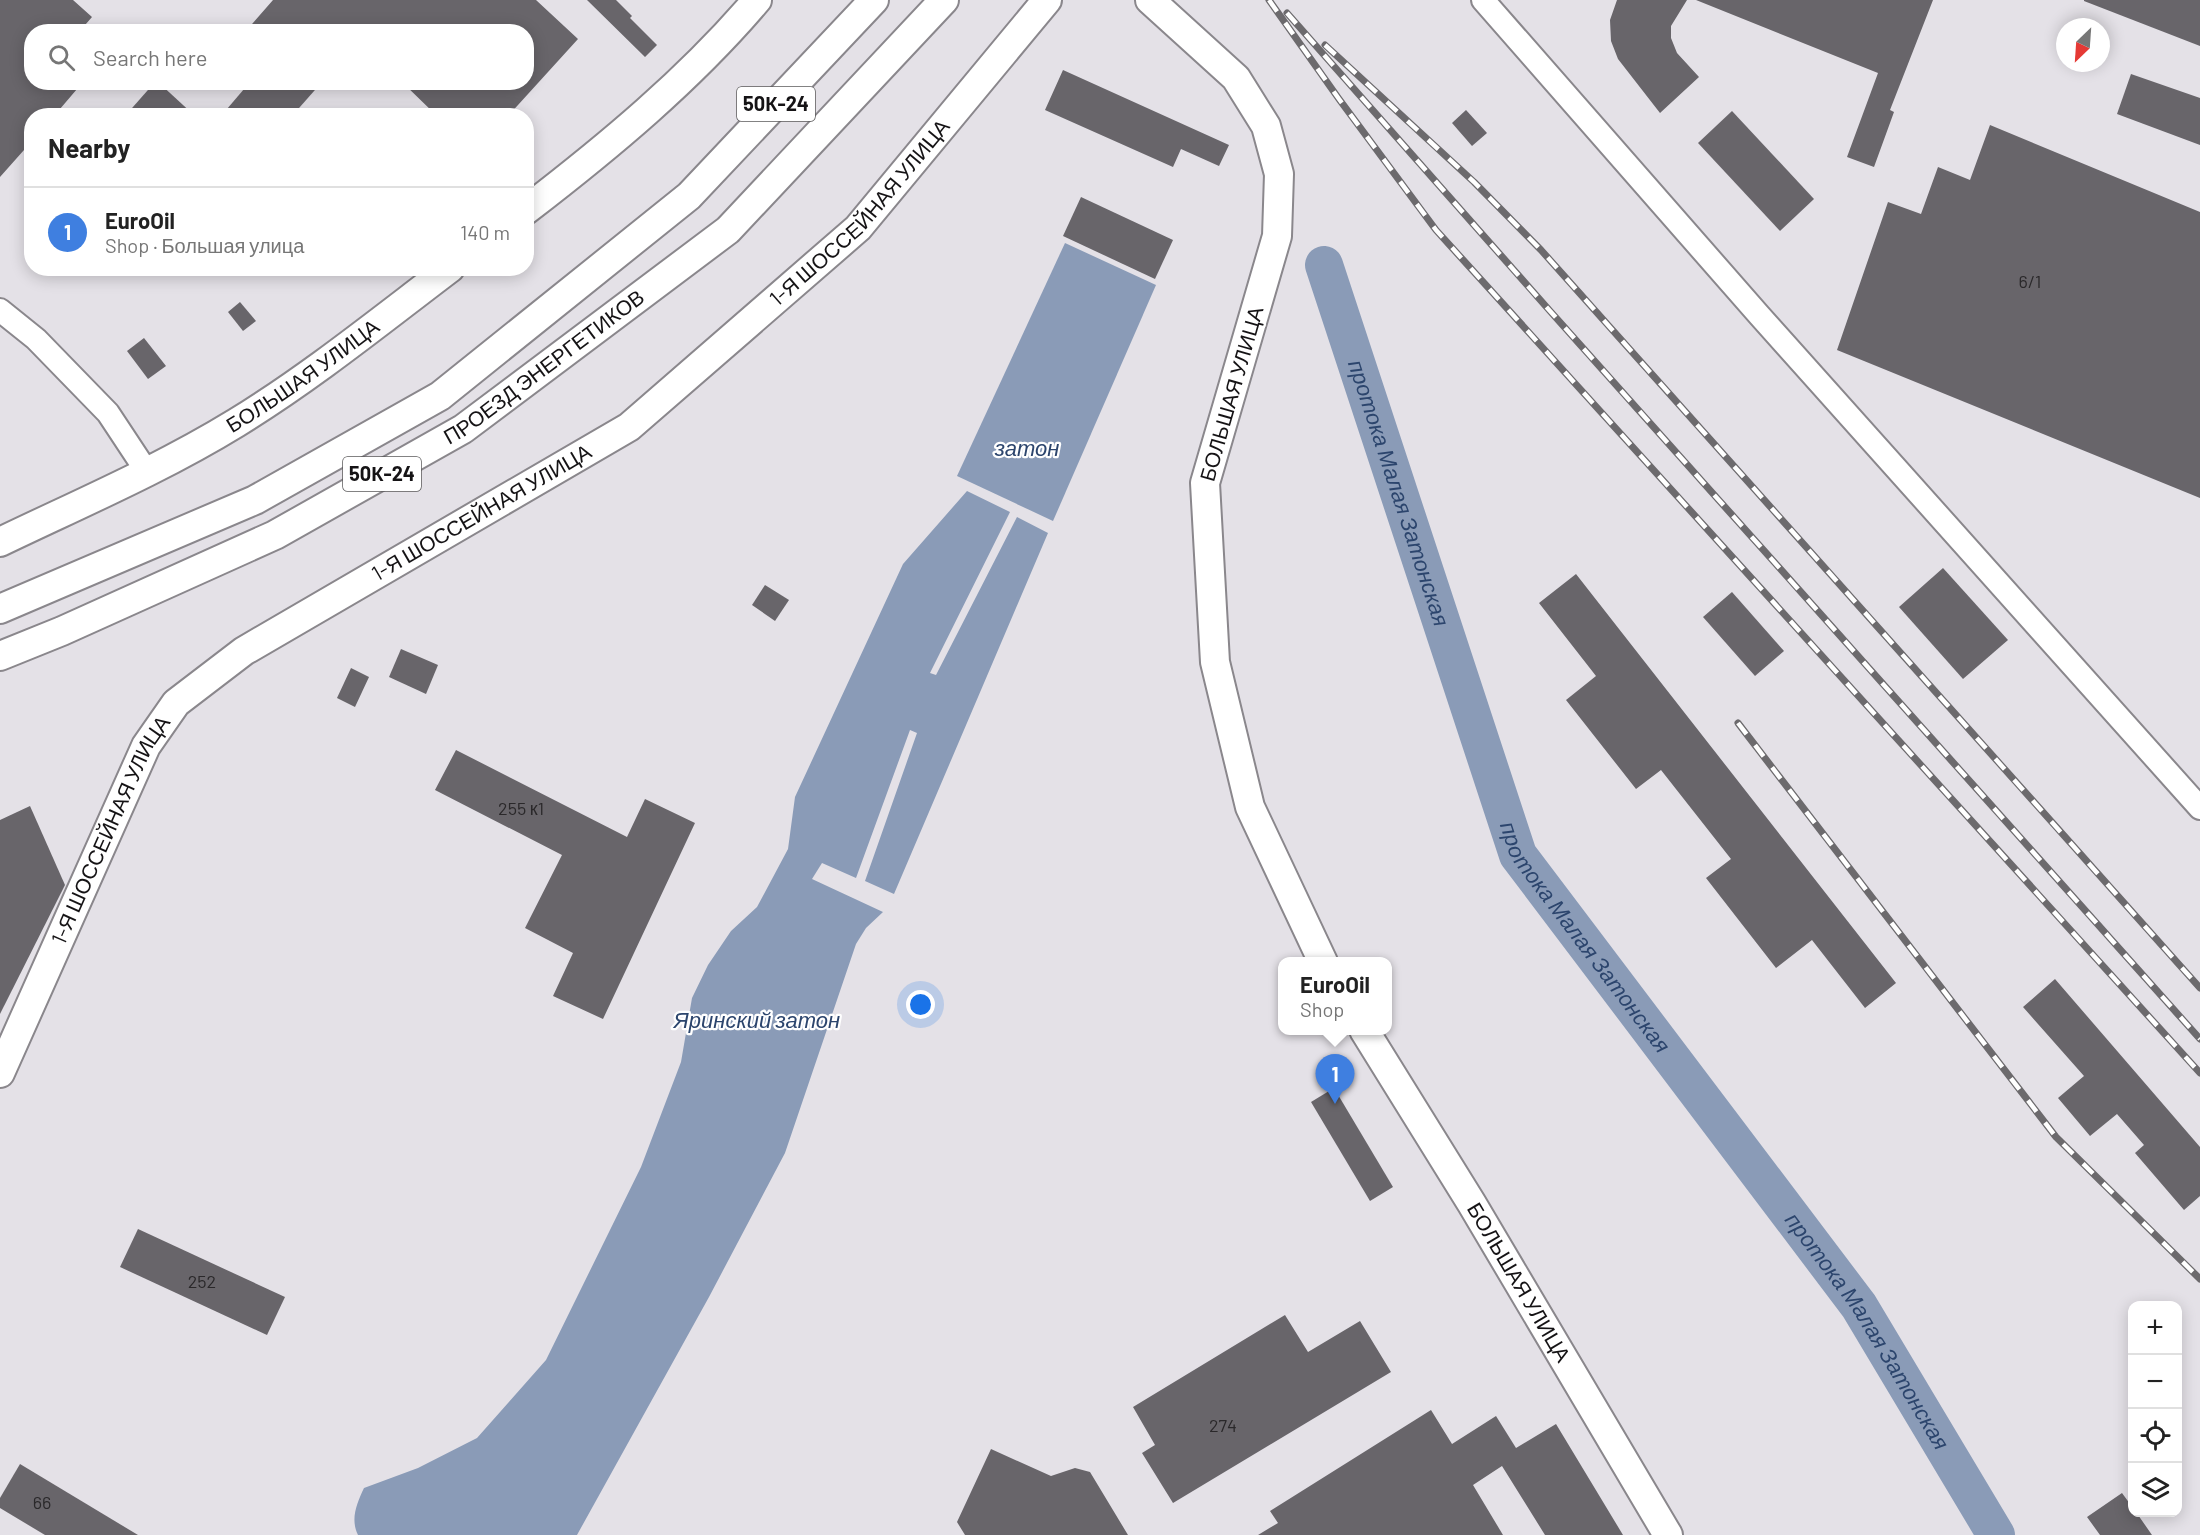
<!DOCTYPE html>
<html lang="en">
<head>
<meta charset="utf-8">
<style>
	body { margin:0; font-family:Barlow,sans-serif; background:#f2f2f2; color:#222 }
	.controls { position:absolute; right:18px; bottom:18px; display:grid; overflow:hidden; border-radius:12px; box-shadow:0 3px 15px #0003 }
	.controls button { width:54px; height:54px; display:grid; place-items:center; padding:0; border:0; border-bottom:2px solid #e0e0e0; background:#fff; color:#222; font:30px sans-serif }
	.compass { position:absolute; left:2056px; top:18px; width:54px; height:54px; border-radius:50%; background:#fff; box-shadow:0 3px 15px #0003; rotate:205deg }
	.you { position:absolute; left:921px; top:1005px; width:21px; height:21px; margin:-15px; border:4px solid #fff; border-radius:50%; background:#1a73e8; box-shadow:0 0 0 9px #1a73e833 }
	.badge { display:grid; place-items:center; width:39px; height:39px; border-radius:50%; background:#0f766e; color:#fff; font-size:20px; font-weight:700 }
	.pin { position:absolute; translate:-50% -50px; filter:drop-shadow(0 2px 3px #0008) }
	.pin::after { content:''; position:absolute; top:32px; width:21px; height:18px; background:inherit; clip-path:polygon(0 0,100% 0,50% 100%) }
	.popup { position:absolute; left:1278px; top:957px; width:114px; height:78px; box-sizing:border-box; display:grid; place-content:center; border-radius:12px; background:#fff; filter:drop-shadow(0 2px 4px #0005); font-size:20px; white-space:nowrap; color:#767676 }
	.popup b { font-size:22px; color:#222 }
	.popup::after { content:''; position:absolute; left:50%; top:100%; margin-left:-12px; border:12px solid transparent; border-top-color:#fff }
	.list { margin:0; padding:0; list-style:none }
	h2 { display:flex; justify-content:space-between; align-items:center; height:78px; margin:0; padding:0 24px; font-size:26px }
	h2 small { font-size:20px; font-weight:400; color:#767676 }
	.list li { display:grid; grid-template-columns:39px 1fr auto; gap:18px; align-items:center; box-sizing:border-box; height:90px; padding:0 24px; border-top:2px solid #e0e0e0 }
	.list b { display:block; font-size:22px; white-space:nowrap }
	.list p { margin:0; font-size:20px; white-space:nowrap; color:#767676 }
	.list em { font-size:20px; font-style:normal; color:#767676 }
	.icon { flex:none; width:33px; height:33px; fill:none; stroke:currentColor; stroke-width:2; stroke-linecap:round; stroke-linejoin:round }
	.map { position:relative; flex:none; width:2200px; height:1535px; overflow:hidden }
	.search { position:absolute; background:#fff; box-shadow:0 3px 15px #0003; left:24px; top:24px; width:510px; height:66px; display:flex; align-items:center; gap:15px; box-sizing:border-box; padding:0 21px; border-radius:24px; color:#767676; font-size:22px }
	.panel { position:absolute; background:#fff; box-shadow:0 3px 15px #0003; left:24px; top:108px; width:510px; height:168px; border-radius:24px }
	.map>svg:first-child { display:block }
	.water { fill:#8a9bb7 }
	.lines { fill:none; stroke-linecap:round; stroke-linejoin:round }
	.river { stroke:#8a9bb7; stroke-width:38 }
	.building { fill:#68656a }
	.minor-casing { stroke:#8a878c; stroke-width:26 }
	.major-casing { stroke:#8a878c; stroke-width:32 }
	.minor { stroke:#fff; stroke-width:22 }
	.major { stroke:#fff; stroke-width:28 }
	.rail-casing { stroke:#6c6a6d; stroke-width:7 }
	.rail { stroke:#fff; stroke-width:4.5; stroke-dasharray:14; stroke-linecap:butt }
	.labels { text-anchor:middle; stroke-width:4.5; stroke-linejoin:round; paint-order:stroke }
	.number-label { font-size:18px; fill:#2a282a }
	.shield { fill:#fff; stroke:#5b5a5b; stroke-width:1.5 }
	.shield-label { font-size:20px; font-weight:bold; fill:#151315 }
	.street-label { font-size:21px; fill:#151315; stroke:#fff }
	.water-label { font-size:22px; font-style:italic; fill:#2c456d; stroke:#fff }
</style>
</head>
<body>
<div class="map">
<svg width="2200" height="1535" viewBox="0 0 2200 1535">
	<rect width="100%" height="100%" fill="#e4e1e7"/>
	<!-- water -->
	<g class="water">
		<polygon points="1065,243 1156,285 1053,521 957,476"/>
		<path d="M967 491 1010 512 930 673 936 675 1017 517 1048 533 894 894 865 881 917 733 910 730 856 878 822 863 812 879 883 912 866 928 856 944 785 1153 709 1297 577 1535H358C350 1519 357 1503 364 1488L418 1468 477 1438 546 1360 641 1167 681 1062 692 998 708 965 731 931 757 907 788 849 795 797 903 564Z"/>
	</g>
	<g class="lines">
		<!-- river -->
		<path class="river" id="s1" d="M1324 265 1518 855 1859 1306 1996 1535"/>
	</g>
	<!-- building -->
	<g class="building">
		<polygon points="0,0 73,0 92,17 79,32 32,32 32,82 83,82 54,116 32,116 32,141 0,177"/>
		<polygon points="273,0 536,0 578,39 508,116 437,116 402,82 526,82 526,32 245,32"/>
		<polygon points="587,0 616,0 632,16 630,18 657,45 645,57"/>
		<polygon points="1617,0 1687,0 1671,26 1671,38 1677,53 1699,77 1660,113 1618,59 1611,41 1610,20"/>
		<polygon points="1696,0 1933,0 1890,110 1894,112 1874,167 1847,157 1878,73"/>
		<polygon points="2084,0 2200,0 2200,46 2084,1"/>
		<polygon points="1063,70 1229,145 1219,166 1181,149 1173,167 1045,110"/>
		<polygon points="2131,74 2200,98 2200,145 2117,114"/>
		<polygon points="155,82 158,82 195,116 125,116"/>
		<polygon points="250,82 322,82 292,116 221,116"/>
		<polygon points="1466,110 1487,133 1472,146 1452,123"/>
		<polygon points="1732,111 1814,199 1780,231 1698,143"/>
		<polygon points="1990,125 2200,212 2200,498 1837,350 1888,202 1921,214 1938,167 1970,180"/>
		<polygon points="1081,197 1173,240 1155,279 1063,236"/>
		<polygon points="240,302 256,321 243,331 228,312"/>
		<polygon points="144,338 166,366 148,379 127,351"/>
		<polygon points="1943,568 2008,640 1963,679 1899,607"/>
		<polygon points="1576,574 1896,983 1865,1008 1812,940 1776,968 1706,878 1731,859 1661,770 1636,789 1566,700 1596,676 1539,603"/>
		<polygon points="765,585 789,600 775,621 752,605"/>
		<polygon points="1732,592 1784,651 1755,676 1703,617"/>
		<polygon points="401,649 438,665 426,694 389,677"/>
		<polygon points="351,668 369,677 355,707 337,698"/>
		<polygon points="456,750 627,837 645,799 695,823 603,1019 553,996 573,953 525,928 562,855 435,790"/>
		<polygon points="30,806 65,885 0,1014 0,820"/>
		<polygon points="2055,979 2200,1147 2200,1196 2184,1210 2135,1153 2144,1145 2117,1114 2090,1136 2058,1098 2084,1076 2023,1007"/>
		<polygon points="1334,1088 1393,1187 1370,1201 1311,1102"/>
		<polygon points="138,1229 285,1297 267,1335 120,1267"/>
		<polygon points="1285,1315 1308,1352 1360,1321 1391,1372 1173,1503 1142,1453 1155,1445 1133,1407"/>
		<polygon points="1431,1410 1452,1444 1496,1416 1516,1448 1556,1424 1623,1535 1545,1535 1502,1466 1473,1485 1503,1535 1258,1535 1278,1523 1270,1511"/>
		<polygon points="991,1449 1051,1476 1075,1468 1090,1472 1128,1535 965,1535 957,1522"/>
		<polygon points="20,1464 138,1535 45,1535 0,1508 0,1498"/>
		<polygon points="2122,1493 2133,1508 2133,1512 2136,1512 2152,1535 2100,1535 2087,1517"/>
	</g>
	<g class="lines">
		<!-- minor casing -->
		<g class="minor-casing">
			<g id="minor">
				<polyline points="1483,0 1759,315 2200,808"/>
				<polyline points="0,310 36,339 108,413 147,472"/>
			</g>
		</g>
		<!-- major casing -->
		<g class="major-casing">
			<g id="major">
				<polyline points="1150,0 1236,78 1266,126 1279,174 1277,236 1205,483 1215,662 1250,807 1323,962"/>
				<path d="M526 210C608 147 690 79 757 0"/>
				<path id="s2" d="M0 542C79 504 161 469 236 423 311 377 380 321 450 268"/>
				<polyline points="0,609 255,500 440,396 689,196 874,0"/>
				<path id="s3" d="M0 656 62 631 275 535 463 429 728 230 944 0"/>
				<path id="s4" d="M1364 1030 1472 1204 1668 1535"/>
				<path id="s5" d="M0 1073 146 746 176 703 244 651 629 427 858 228 1047 0"/>
			</g>
		</g>
		<!-- minor -->
		<use href="#minor" class="minor"/>
		<!-- major -->
		<use href="#major" class="major"/>
		<!-- rail casing -->
		<g class="rail-casing">
			<g id="rail">
				<polyline points="1269,0 1339,99 1436,230 2200,1073"/>
				<polyline points="1287,13 1550,311 2200,1039"/>
				<polyline points="1325,45 1474,182 1541,250 2200,988"/>
				<polyline points="1738,723 2056,1137 2200,1279"/>
			</g>
		</g>
		<!-- rail -->
		<use href="#rail" class="rail"/>
	</g>
	<g class="labels">
		<!-- number labels -->
		<g class="number-label">
			<text x="2030" y="288">6/1</text>
			<text x="521" y="815">255 к1</text>
			<text x="202" y="1288">252</text>
			<text x="1223" y="1432">274</text>
			<text x="42" y="1509">66</text>
		</g>
		<!-- shield labels -->
		<g class="shield">
			<rect x="737" y="87" width="78" height="34" rx="4.5"/>
			<rect x="343" y="457" width="78" height="34" rx="4.5"/>
		</g>
		<g class="shield-label">
			<text x="776" y="111">50К-24</text>
			<text x="382" y="481">50К-24</text>
		</g>
		<!-- street labels -->
		<g class="street-label">
			<text dy="7" stroke="none"><textPath href="#s5" startOffset="1257">1-Я ШОССЕЙНАЯ УЛИЦА</textPath></text>
			<text dy="7" stroke="none"><textPath href="#s3" startOffset="618">ПРОЕЗД ЭНЕРГЕТИКОВ</textPath></text>
			<text dy="7" stroke="none"><textPath href="#s2" startOffset="346">БОЛЬШАЯ УЛИЦА</textPath></text>
			<text transform="translate(1232 394) rotate(-74)" y="7">БОЛЬШАЯ УЛИЦА</text>
			<text dy="7" stroke="none"><textPath href="#s5" startOffset="771">1-Я ШОССЕЙНАЯ УЛИЦА</textPath></text>
			<text dy="7" stroke="none"><textPath href="#s5" startOffset="267">1-Я ШОССЕЙНАЯ УЛИЦА</textPath></text>
			<text dy="7" stroke="none"><textPath href="#s4" startOffset="296">БОЛЬШАЯ УЛИЦА</textPath></text>
		</g>
		<!-- water labels -->
		<g class="water-label">
			<text x="1027" y="456">затон</text>
			<text dy="8" stroke="none"><textPath href="#s1" startOffset="240">протока Малая Затонская</textPath></text>
			<text dy="8" stroke="none"><textPath href="#s1" startOffset="726">протока Малая Затонская</textPath></text>
			<text x="757" y="1028">Яринский затон</text>
			<text dy="8" stroke="none"><textPath href="#s1" startOffset="1212">протока Малая Затонская</textPath></text>
		</g>
	</g>
</svg>
<div class="controls">
<button>+</button>
<button>−</button>
<button><svg class="icon" aria-label="locate" viewBox="0 0 24 24"><circle cx="12" cy="12" r="6"/><path d="M12 2v4M12 18v4M2 12h4M18 12h4"/></svg></button>
<button><svg class="icon" aria-label="layers" viewBox="0 0 24 24"><path d="M12 4l9 5-9 5-9-5zM3 14l9 5 9-5"/></svg></button>
</div>
<svg class="compass" viewBox="-18 -18 36 36"><path d="M0-13l5 13h-10z" fill="#e53935"/><path d="M0 13l5-13h-10z" fill="#767676"/></svg>
<div class="you"></div>
<div class="pin badge" style="left:1335px;top:1104px;background:#3f7fe0">1</div>
<div class="popup"><b>EuroOil</b>Shop</div>
<div class="search"><svg class="icon" aria-label="search" viewBox="0 0 24 24"><circle cx="10" cy="10" r="6"/><path d="M15 15l6 6"/></svg>Search here</div>
<section class="panel">
<h2>Nearby<small></small></h2>
<ul class="list">
<li><span class="badge" style="background:#3f7fe0">1</span><div><b>EuroOil</b><p>Shop · Большая улица</p></div><em>140 m</em></li>
</ul>
</section>
</div>
</body>
</html>
